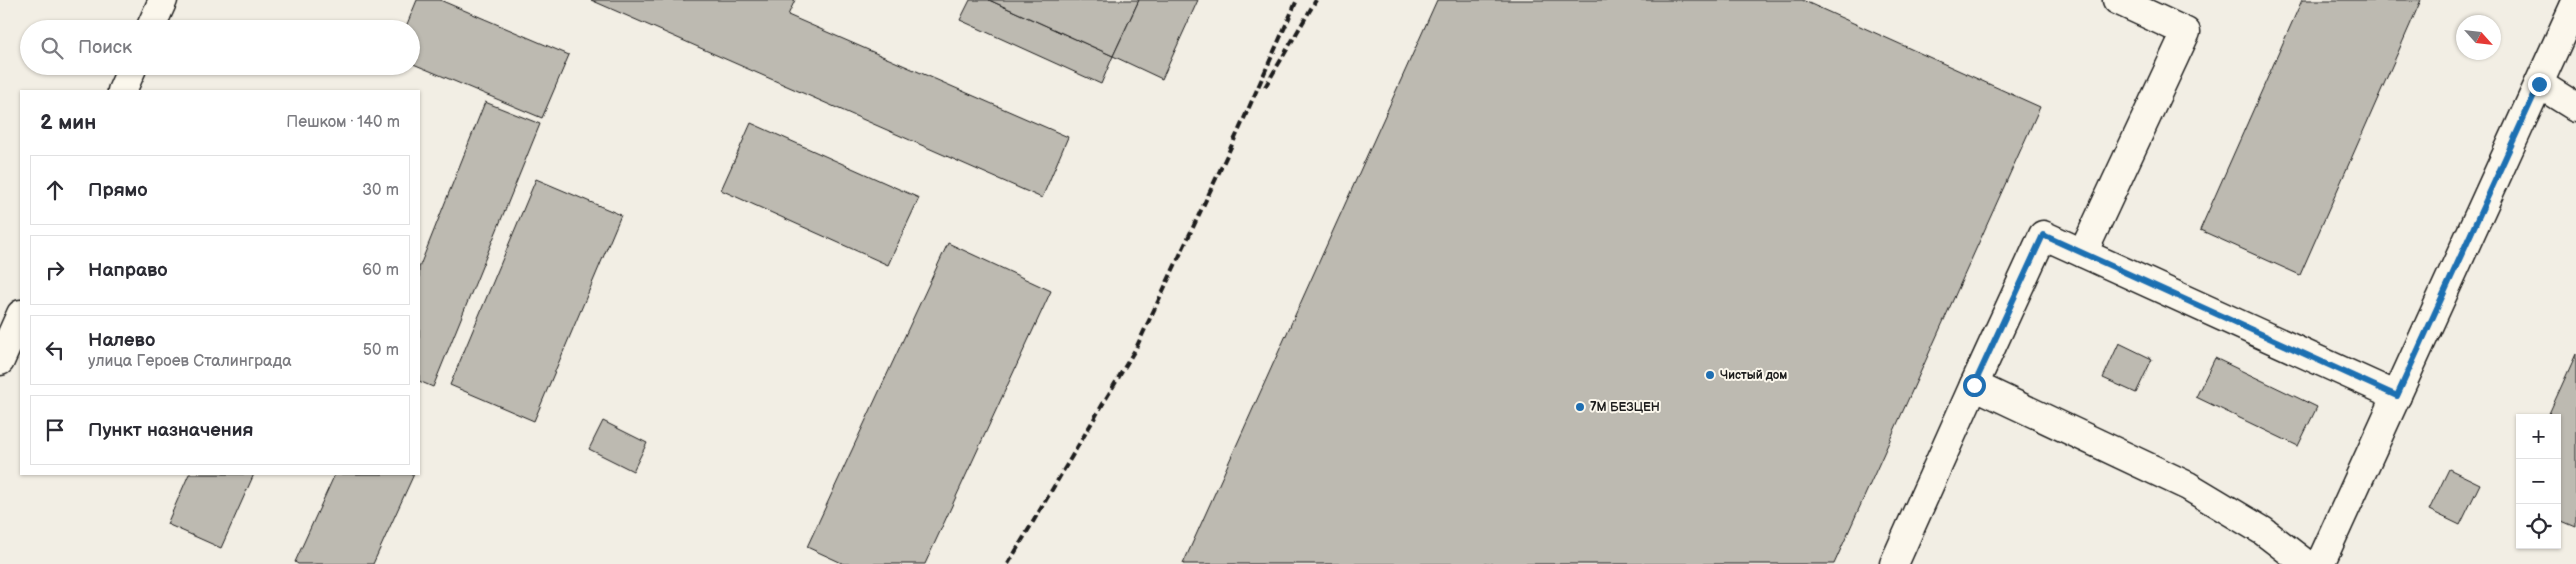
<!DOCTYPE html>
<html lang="ru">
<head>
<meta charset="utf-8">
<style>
	body { margin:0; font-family:"Balsamiq Sans",sans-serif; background:#f2f2f3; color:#2b2b33 }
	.controls { position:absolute; right:15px; bottom:15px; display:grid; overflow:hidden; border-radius:0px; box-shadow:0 1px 4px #0004 }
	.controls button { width:45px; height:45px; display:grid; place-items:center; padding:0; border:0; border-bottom:1px solid #e1e1e2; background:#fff; color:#2b2b33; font:25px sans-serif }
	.compass { position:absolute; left:2456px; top:15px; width:45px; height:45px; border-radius:50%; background:#fff; box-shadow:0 1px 4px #0004; rotate:117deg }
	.stop { position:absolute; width:15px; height:15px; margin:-11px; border:4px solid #1f6fb2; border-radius:50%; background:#fff }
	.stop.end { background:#1f6fb2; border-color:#fff; box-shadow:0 1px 5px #0008 }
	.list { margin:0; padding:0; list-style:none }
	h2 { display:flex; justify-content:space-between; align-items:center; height:65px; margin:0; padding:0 20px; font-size:21px }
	h2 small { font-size:16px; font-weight:400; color:#7c7c81 }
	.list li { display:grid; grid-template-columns:32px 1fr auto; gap:15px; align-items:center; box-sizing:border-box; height:70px; margin:0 10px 10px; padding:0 10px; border:1px solid #e1e1e2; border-radius:0px }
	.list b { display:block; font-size:19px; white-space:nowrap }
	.list p { margin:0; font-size:16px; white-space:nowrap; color:#7c7c81 }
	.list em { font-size:16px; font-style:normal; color:#7c7c81 }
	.icon { flex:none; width:28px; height:28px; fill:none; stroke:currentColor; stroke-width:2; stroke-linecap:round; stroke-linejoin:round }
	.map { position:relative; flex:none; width:2576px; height:564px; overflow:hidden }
	.search { position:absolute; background:#fff; box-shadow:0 1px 4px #0004; left:20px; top:20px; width:400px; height:55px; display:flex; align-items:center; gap:12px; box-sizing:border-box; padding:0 18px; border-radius:28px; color:#7c7c81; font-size:19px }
	.panel { position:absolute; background:#fff; box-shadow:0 1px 4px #0004; left:20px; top:90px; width:400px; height:385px; border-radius:0px }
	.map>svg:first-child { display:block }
	.building { fill:#bdbab1; stroke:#1c1c1c }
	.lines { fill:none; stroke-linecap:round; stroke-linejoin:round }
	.minor-casing { stroke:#1c1c1c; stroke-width:31 }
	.minor { stroke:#fbf7ec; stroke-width:28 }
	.rail { stroke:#1c1c1c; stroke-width:4; stroke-dasharray:8 4; stroke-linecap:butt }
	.route { stroke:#1f6fb2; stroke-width:6 }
	.poi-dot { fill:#1f6fb2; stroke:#fbf7ec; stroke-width:2 }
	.labels { text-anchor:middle; stroke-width:4; stroke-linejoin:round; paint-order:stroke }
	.poi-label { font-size:12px; font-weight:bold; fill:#1c1c1c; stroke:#fbf7ec; text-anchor:start }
</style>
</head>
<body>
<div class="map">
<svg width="2576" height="564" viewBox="0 0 2576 564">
	<rect width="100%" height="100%" fill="#f2eee4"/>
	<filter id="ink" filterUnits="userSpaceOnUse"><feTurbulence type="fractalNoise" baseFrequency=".02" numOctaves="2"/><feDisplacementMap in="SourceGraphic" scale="10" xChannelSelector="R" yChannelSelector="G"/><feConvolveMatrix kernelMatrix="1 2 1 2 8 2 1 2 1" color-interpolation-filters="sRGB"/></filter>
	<g filter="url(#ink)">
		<!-- building -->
		<g class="building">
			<polygon points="417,0 440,0 569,55 542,118 411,63 411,29 405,29"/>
			<polygon points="591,0 795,0 788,15 1068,137 1042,198"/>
			<polygon points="970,0 989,0 1113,56 1101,84 960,20"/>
			<polygon points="989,0 1139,0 1113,56"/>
			<polygon points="1139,0 1198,0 1162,79 1113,56"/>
			<polygon points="1437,0 1802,0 2040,107 1834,564 1183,564"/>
			<polygon points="2302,0 2421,0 2300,275 2200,230"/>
			<polygon points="485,102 540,124 433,387 419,381 419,268"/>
			<polygon points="751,123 919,198 888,265 721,190"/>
			<polygon points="536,179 621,215 534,421 450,385"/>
			<polygon points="948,243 1051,291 925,564 844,564 807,547"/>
			<polygon points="2119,343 2152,359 2136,393 2103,378"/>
			<polygon points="2576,354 2576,527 2557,519 2557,418 2547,418"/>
			<polygon points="2215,358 2317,407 2298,446 2196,397"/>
			<polygon points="603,421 647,443 633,471 589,449"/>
			<polygon points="2449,469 2480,484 2460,525 2429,510"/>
			<polygon points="189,474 254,474 221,548 167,524"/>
			<polygon points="335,474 414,474 373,564 298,564 295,562"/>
		</g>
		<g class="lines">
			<!-- minor casing -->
			<g class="minor-casing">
				<g id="minor">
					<polyline points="150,29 163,0"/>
					<polyline points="2539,84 2576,107"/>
					<polyline points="122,91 133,66"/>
					<polyline points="2083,253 2186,32 2117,0"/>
					<polyline points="0,361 21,314"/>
					<polyline points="1974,385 2043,235 2397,396"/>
					<polyline points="1894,564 1974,385 2188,486 2263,531 2306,564"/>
					<polyline points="2320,564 2576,2"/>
				</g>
			</g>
			<!-- minor -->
			<use href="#minor" class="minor"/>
			<!-- rail -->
			<g class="rail">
				<polyline points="1265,87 1316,0"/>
				<polyline points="1008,564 1136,348 1238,132 1297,0"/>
			</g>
		</g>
	</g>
	<g class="lines" filter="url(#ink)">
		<!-- route -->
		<polyline class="route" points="1974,385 2043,235 2397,396 2539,84"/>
	</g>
	<!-- markers -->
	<g class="poi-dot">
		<circle cx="1710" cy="375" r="5"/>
		<circle cx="1580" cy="407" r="5"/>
	</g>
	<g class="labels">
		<!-- poi labels -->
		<g class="poi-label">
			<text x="1720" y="379">Чистый дом</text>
			<text x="1590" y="411">7М БЕЗЦЕН</text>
		</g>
	</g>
</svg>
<div class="controls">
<button>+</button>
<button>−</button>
<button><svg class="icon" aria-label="locate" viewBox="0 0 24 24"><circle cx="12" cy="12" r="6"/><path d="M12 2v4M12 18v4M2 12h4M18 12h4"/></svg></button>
</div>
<svg class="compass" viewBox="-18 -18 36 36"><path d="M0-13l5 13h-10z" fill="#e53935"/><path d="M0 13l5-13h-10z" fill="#7c7c81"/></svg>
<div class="stop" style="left:1974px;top:385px"></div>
<div class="stop end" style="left:2539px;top:84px"></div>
<div class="search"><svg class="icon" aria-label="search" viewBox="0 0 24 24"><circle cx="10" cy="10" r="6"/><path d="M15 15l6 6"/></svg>Поиск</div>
<section class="panel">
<h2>2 мин<small>Пешком · 140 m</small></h2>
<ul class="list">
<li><svg class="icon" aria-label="ahead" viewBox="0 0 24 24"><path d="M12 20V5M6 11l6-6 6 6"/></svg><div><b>Прямо</b></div><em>30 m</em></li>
<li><svg class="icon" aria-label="right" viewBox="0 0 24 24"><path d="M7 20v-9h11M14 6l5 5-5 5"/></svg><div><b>Направо</b></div><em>60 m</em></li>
<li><svg class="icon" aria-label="left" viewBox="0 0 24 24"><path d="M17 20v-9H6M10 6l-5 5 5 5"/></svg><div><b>Налево</b><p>улица Героев Сталинграда</p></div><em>50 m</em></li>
<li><svg class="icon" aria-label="arrive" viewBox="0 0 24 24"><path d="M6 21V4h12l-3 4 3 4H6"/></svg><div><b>Пункт назначения</b></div></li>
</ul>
</section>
</div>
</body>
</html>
